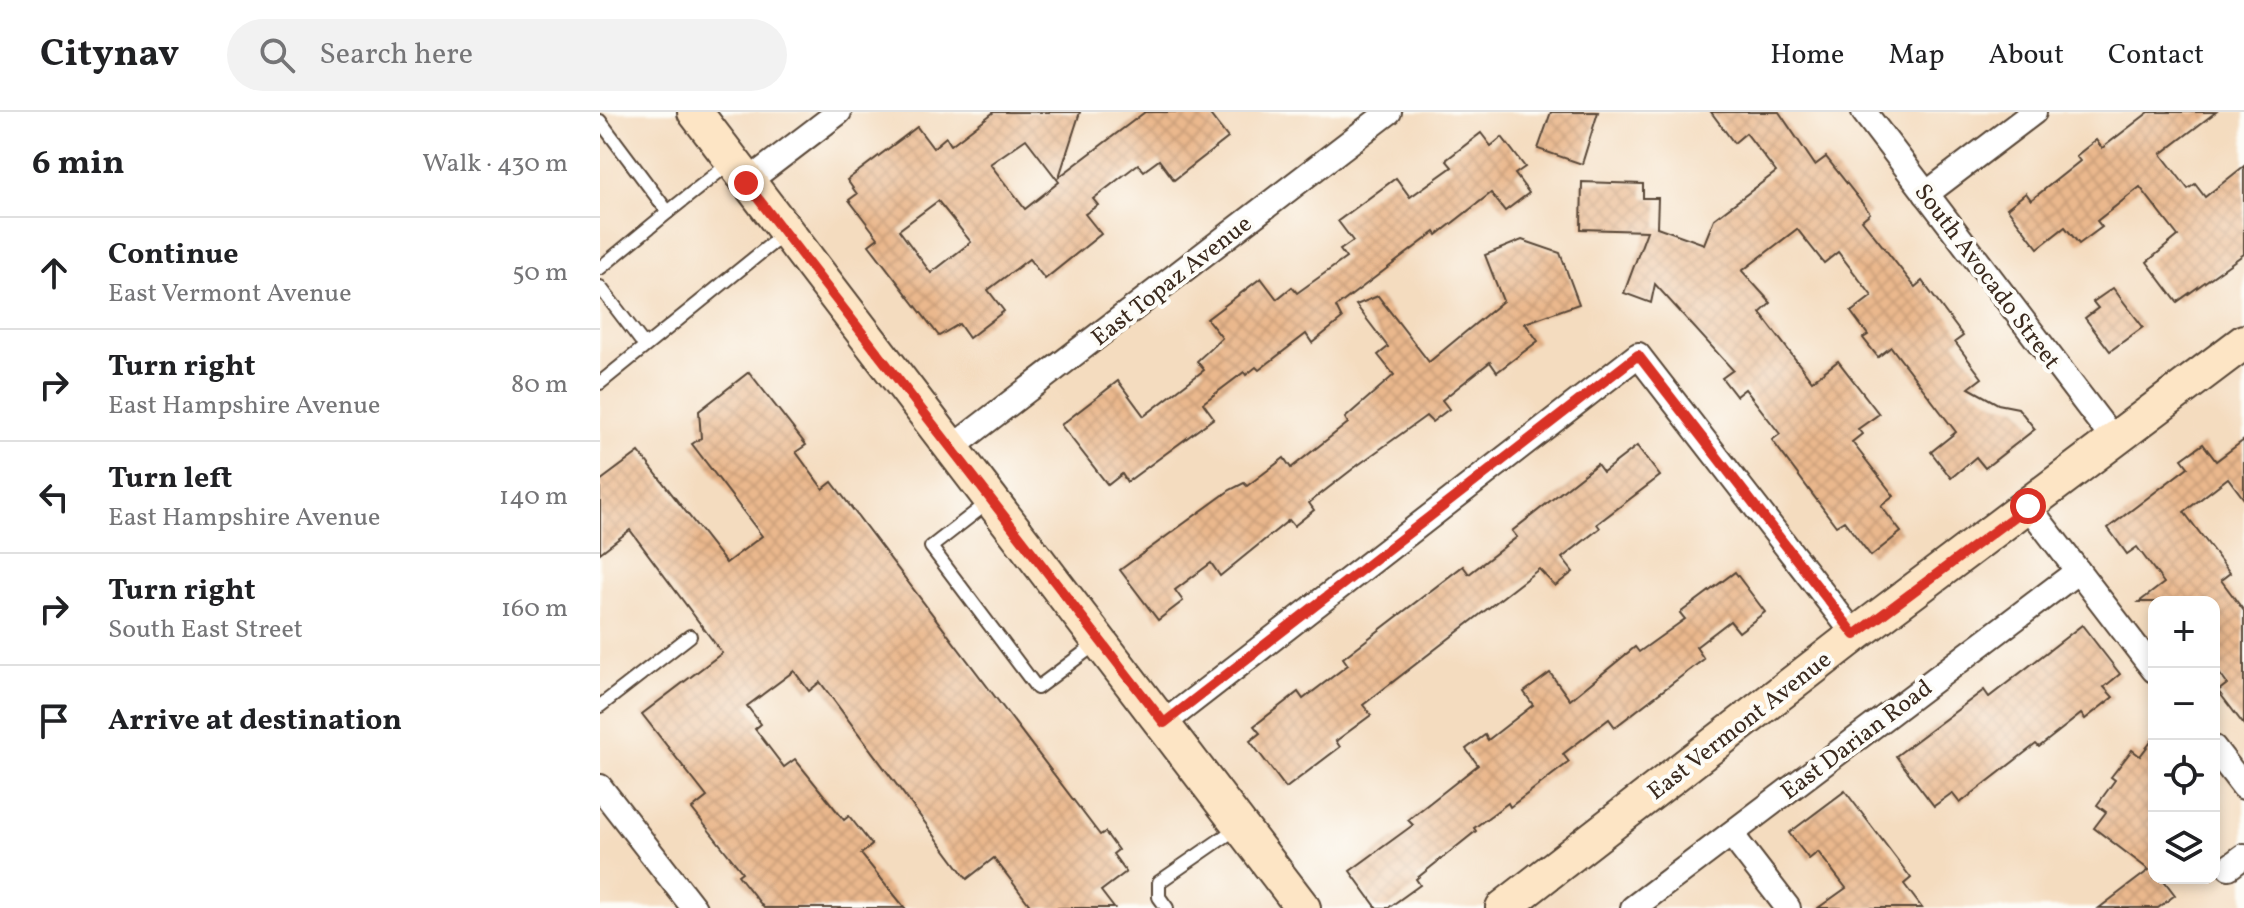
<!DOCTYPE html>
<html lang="en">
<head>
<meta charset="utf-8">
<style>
	body { margin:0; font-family:Vollkorn,serif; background:#f2f2f2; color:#202124 }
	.controls { position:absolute; right:24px; bottom:24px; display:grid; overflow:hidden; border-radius:16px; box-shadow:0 4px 12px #0003 }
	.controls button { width:72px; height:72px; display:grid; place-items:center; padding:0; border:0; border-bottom:2px solid #e0e0e0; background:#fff; color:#202124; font:40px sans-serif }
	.stop { position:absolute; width:24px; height:24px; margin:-18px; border:6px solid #d93025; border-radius:50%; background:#fff }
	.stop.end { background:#d93025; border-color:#fff; box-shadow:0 2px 8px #0008 }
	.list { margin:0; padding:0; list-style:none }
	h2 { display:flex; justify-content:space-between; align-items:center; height:104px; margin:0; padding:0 32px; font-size:34px }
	h2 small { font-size:26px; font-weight:400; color:#757577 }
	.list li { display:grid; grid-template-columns:52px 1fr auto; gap:24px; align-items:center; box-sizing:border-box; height:112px; padding:0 32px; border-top:2px solid #e0e0e0 }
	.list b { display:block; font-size:30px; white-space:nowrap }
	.list p { margin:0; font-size:26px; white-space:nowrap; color:#757577 }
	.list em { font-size:26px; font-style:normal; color:#757577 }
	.icon { flex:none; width:44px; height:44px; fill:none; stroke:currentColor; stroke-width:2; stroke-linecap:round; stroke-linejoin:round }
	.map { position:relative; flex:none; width:1644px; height:796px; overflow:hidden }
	header { display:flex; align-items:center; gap:48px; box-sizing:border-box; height:112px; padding:0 40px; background:#fff; border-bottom:2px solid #e0e0e0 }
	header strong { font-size:38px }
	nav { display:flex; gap:44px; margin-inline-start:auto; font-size:28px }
	.search { width:560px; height:72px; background:#f2f2f2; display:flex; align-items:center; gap:20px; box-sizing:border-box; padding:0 28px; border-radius:44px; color:#757577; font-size:30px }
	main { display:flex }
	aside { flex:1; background:#fff }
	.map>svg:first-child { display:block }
	.building { fill:url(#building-cross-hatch); fill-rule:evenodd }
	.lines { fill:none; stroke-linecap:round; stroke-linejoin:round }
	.lane-casing { stroke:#574536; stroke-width:16 }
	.street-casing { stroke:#574536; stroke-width:28 }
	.secondary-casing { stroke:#574536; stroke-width:38 }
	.lane { stroke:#fff; stroke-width:12 }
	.street { stroke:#fff; stroke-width:24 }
	.secondary { stroke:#fde5c5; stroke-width:34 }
	.route { stroke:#d93025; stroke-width:10 }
	.labels { text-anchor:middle; stroke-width:8; stroke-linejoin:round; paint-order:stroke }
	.street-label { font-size:24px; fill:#3b2a1e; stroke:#fdfcf7 }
</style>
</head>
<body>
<header>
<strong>Citynav</strong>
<div class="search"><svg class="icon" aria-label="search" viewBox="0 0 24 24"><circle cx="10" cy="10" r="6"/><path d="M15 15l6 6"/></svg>Search here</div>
<nav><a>Home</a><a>Map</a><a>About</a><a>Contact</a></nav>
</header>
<main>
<aside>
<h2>6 min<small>Walk · 430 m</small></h2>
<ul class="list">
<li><svg class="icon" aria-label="ahead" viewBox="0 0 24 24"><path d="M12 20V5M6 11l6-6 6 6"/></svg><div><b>Continue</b><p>East Vermont Avenue</p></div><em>50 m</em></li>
<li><svg class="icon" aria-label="right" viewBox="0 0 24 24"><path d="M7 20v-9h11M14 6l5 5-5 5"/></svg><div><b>Turn right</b><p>East Hampshire Avenue</p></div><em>80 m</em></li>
<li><svg class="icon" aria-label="left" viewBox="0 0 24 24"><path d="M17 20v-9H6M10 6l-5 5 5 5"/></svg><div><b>Turn left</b><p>East Hampshire Avenue</p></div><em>140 m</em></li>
<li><svg class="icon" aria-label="right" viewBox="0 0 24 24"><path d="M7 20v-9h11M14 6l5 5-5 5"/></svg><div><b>Turn right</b><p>South East Street</p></div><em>160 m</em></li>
<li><svg class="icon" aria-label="arrive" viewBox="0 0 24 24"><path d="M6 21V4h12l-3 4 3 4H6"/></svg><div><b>Arrive at destination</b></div></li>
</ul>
</aside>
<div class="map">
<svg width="1644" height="796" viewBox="0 0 1644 796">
	<defs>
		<pattern id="building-cross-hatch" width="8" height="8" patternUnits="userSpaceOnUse" patternTransform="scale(2)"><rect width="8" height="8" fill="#eab88d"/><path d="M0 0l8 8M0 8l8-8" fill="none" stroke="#ca9e79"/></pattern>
	</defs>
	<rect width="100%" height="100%" fill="#fdfcf7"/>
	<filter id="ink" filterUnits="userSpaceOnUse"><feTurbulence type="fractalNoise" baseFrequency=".0125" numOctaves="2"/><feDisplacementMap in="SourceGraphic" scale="16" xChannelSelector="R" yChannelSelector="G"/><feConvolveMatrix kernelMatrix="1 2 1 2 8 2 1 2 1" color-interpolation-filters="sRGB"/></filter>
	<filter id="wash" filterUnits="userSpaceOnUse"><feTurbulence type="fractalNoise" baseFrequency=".006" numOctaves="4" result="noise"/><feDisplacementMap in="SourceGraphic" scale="32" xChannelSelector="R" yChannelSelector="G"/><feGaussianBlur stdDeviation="1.8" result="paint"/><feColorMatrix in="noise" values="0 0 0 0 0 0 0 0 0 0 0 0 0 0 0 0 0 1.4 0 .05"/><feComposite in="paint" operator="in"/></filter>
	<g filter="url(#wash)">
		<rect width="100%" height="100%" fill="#f4dcbf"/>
		<g id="blocks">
			<!-- building -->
			<g class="building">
				<path d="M394 0H480L459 65 545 0H608L628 26 574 68 559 48 544 59 538 52 493 87 498 93 485 102 501 122 445 167 429 147 388 178 404 199 369 226 359 212 339 224 269 133 278 126 249 88 257 82 247 68 317 15 333 36 346 25 351 33ZM426 27 459 70 425 97 390 52ZM338 89 371 130 331 161 299 118Z"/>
				<polygon points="951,0 998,0 982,52 938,37"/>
				<polygon points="1111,0 1179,0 1215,53 1226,45 1270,101 1262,108 1315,175 1322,169 1363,224 1355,230 1382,266 1369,276 1398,292 1418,296 1435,317 1385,356 1376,345 1351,366 1331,340 1356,320 1291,235 1278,245 1263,226 1268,223 1251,200 1272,184 1238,140 1224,151 1197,117 1142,159 1171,191 1160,201 1212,269 1238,249 1279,302 1258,317 1262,322 1252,330 1294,384 1281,394 1301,420 1271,444 1244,409 1236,414 1172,328 1180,322 1145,277 1136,284 1122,266 1133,258 1055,172 1051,191 1024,181 1047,119 981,117 982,70 1043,72 1043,86 1058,86 1057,115 1104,132 1114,107 1176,60 1146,21 1134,31"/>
				<polygon points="1549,0 1616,0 1561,42 1588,77 1595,72 1605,85 1644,54 1644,142 1577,190 1547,150 1578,124 1540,75 1497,109 1502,115 1479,132 1465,115 1438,136 1407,96 1426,81 1431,88 1480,49 1476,44 1496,28 1502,36"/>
				<polygon points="881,21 891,34 902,25 925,55 915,62 929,81 905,99 891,81 837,123 835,120 736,195 742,207 712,231 706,222 659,258 656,255 646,263 644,260 603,291 614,306 527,370 522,362 508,373 461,313 518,269 544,304 604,258 597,249 622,226 607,207 661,166 677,187 692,175 697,181 746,146 740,138 753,129 738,109 796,66 810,85 852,55 846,48"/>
				<polygon points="922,128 960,141 979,192 925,211 938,229 897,260 890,250 842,288 849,297 832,310 826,304 754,356 709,391 714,398 694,414 689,408 620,464 611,451 575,478 583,489 558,508 520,458 630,378 644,371 647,374 684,346 691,356 748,311 745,306 794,263 778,243 788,235 756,193 778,184 829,250 903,189 885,143"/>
				<polygon points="1513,176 1543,215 1510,239 1485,206 1498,196 1493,190"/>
				<polygon points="149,260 206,333 196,340 223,377 232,370 500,723 505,720 518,738 513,742 526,760 501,779 514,796 432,796 394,746 367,767 220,570 209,579 194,559 147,594 161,612 155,617 184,655 195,647 244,708 249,704 272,733 261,742 305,796 164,796 138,763 142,760 92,697 107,685 42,602 122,541 30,418 0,441 0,369 39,340 126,451 162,424 92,332 101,326 99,299"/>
				<polygon points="1644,328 1644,387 1628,366 1584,400 1630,461 1621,468 1644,499 1644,613 1618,579 1627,572 1614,554 1614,490 1539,490 1564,471 1537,435 1527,442 1508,416 1588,355 1582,347 1603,332 1616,349"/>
				<polygon points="1037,334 1060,364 997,412 1000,416 962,446 973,460 955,474 939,457 763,593 771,603 736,629 740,635 686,676 650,629 660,621 654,614 698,580 703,587 748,553 743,546 863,454 869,462 917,425 912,419 997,352 1003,360"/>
				<polygon points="1135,460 1165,500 1139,520 1130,509 1096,535 1104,547 1015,615 1009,607 963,642 969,650 910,695 908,691 874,716 876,719 816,767 820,773 788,796 777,796 750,759 813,713 808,708 878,653 866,637 885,623 888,628 933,593 924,580 950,561 970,588 1035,535 1039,540 1085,507 1080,501"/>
				<polygon points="1482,513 1520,562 1504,575 1513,585 1485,607 1481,602 1439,635 1436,632 1360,691 1352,681 1334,694 1296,644 1384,578 1389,585"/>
				<polygon points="1554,626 1554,766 1562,766 1575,783 1558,796 1499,796 1549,758 1494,716 1506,700 1497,693 1515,668 1511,665 1532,638 1540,644"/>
				<polygon points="1245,679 1311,766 1304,772 1322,796 1218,796 1246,776 1218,740 1209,747 1189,721"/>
			</g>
		</g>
	</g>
	<g filter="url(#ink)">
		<use href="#blocks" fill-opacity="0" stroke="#574536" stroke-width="2"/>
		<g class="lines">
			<!-- lane casing -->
			<g class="lane-casing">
				<g id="lane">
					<polyline points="0,9 68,100 0,156"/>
					<polyline points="68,100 131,50"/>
					<polyline points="0,175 45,234"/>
					<polyline points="0,271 185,121"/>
					<polyline points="390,389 331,435 437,576 497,531"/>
					<polyline points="0,594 90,524"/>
					<polyline points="567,796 559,785 559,770 637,716"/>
				</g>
			</g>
			<!-- street casing -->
			<g class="street-casing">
				<g id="street">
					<polyline points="1264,0 1513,327"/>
					<polyline points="146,71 239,0"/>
					<polyline points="1326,82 1434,0"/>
					<polyline points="353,335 789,0"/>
					<polyline points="1428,394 1554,558"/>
					<polyline points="564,611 1038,243 1255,523"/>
					<polyline points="1614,636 1644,675"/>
					<polyline points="0,675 94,796"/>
					<polyline points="1131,722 1188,796"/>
					<polyline points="1629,755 1644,744"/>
					<polyline points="1033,796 1478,459"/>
				</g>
			</g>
			<!-- secondary casing -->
			<g class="secondary-casing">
				<g id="secondary">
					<polyline points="95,0 703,796"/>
					<polyline points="903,796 1255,523 1644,230"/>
				</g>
			</g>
			<!-- lane -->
			<use href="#lane" class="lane"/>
			<!-- street -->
			<use href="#street" class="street"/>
			<!-- secondary -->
			<use href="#secondary" class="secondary"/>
		</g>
	</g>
	<g class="lines" filter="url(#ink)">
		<!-- route -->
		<polyline class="route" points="146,71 564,611 1038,243 1255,523 1428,394"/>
	</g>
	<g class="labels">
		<!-- street labels -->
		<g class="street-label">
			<text transform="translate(1388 164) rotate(53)" y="8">South Avocado Street</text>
			<text transform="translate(571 168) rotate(-38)" y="8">East Topaz Avenue</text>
			<text transform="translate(1139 613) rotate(-38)" y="8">East Vermont Avenue</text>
			<text transform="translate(1256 627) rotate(-37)" y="8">East Darian Road</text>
		</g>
	</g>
</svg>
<div class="controls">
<button>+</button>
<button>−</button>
<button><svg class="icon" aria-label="locate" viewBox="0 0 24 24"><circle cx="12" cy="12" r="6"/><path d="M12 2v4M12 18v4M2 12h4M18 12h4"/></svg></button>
<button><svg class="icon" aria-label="layers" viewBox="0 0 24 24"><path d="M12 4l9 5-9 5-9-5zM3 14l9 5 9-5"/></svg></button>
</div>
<div class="stop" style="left:1428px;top:394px"></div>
<div class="stop end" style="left:146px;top:71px"></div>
</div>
</main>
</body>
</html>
